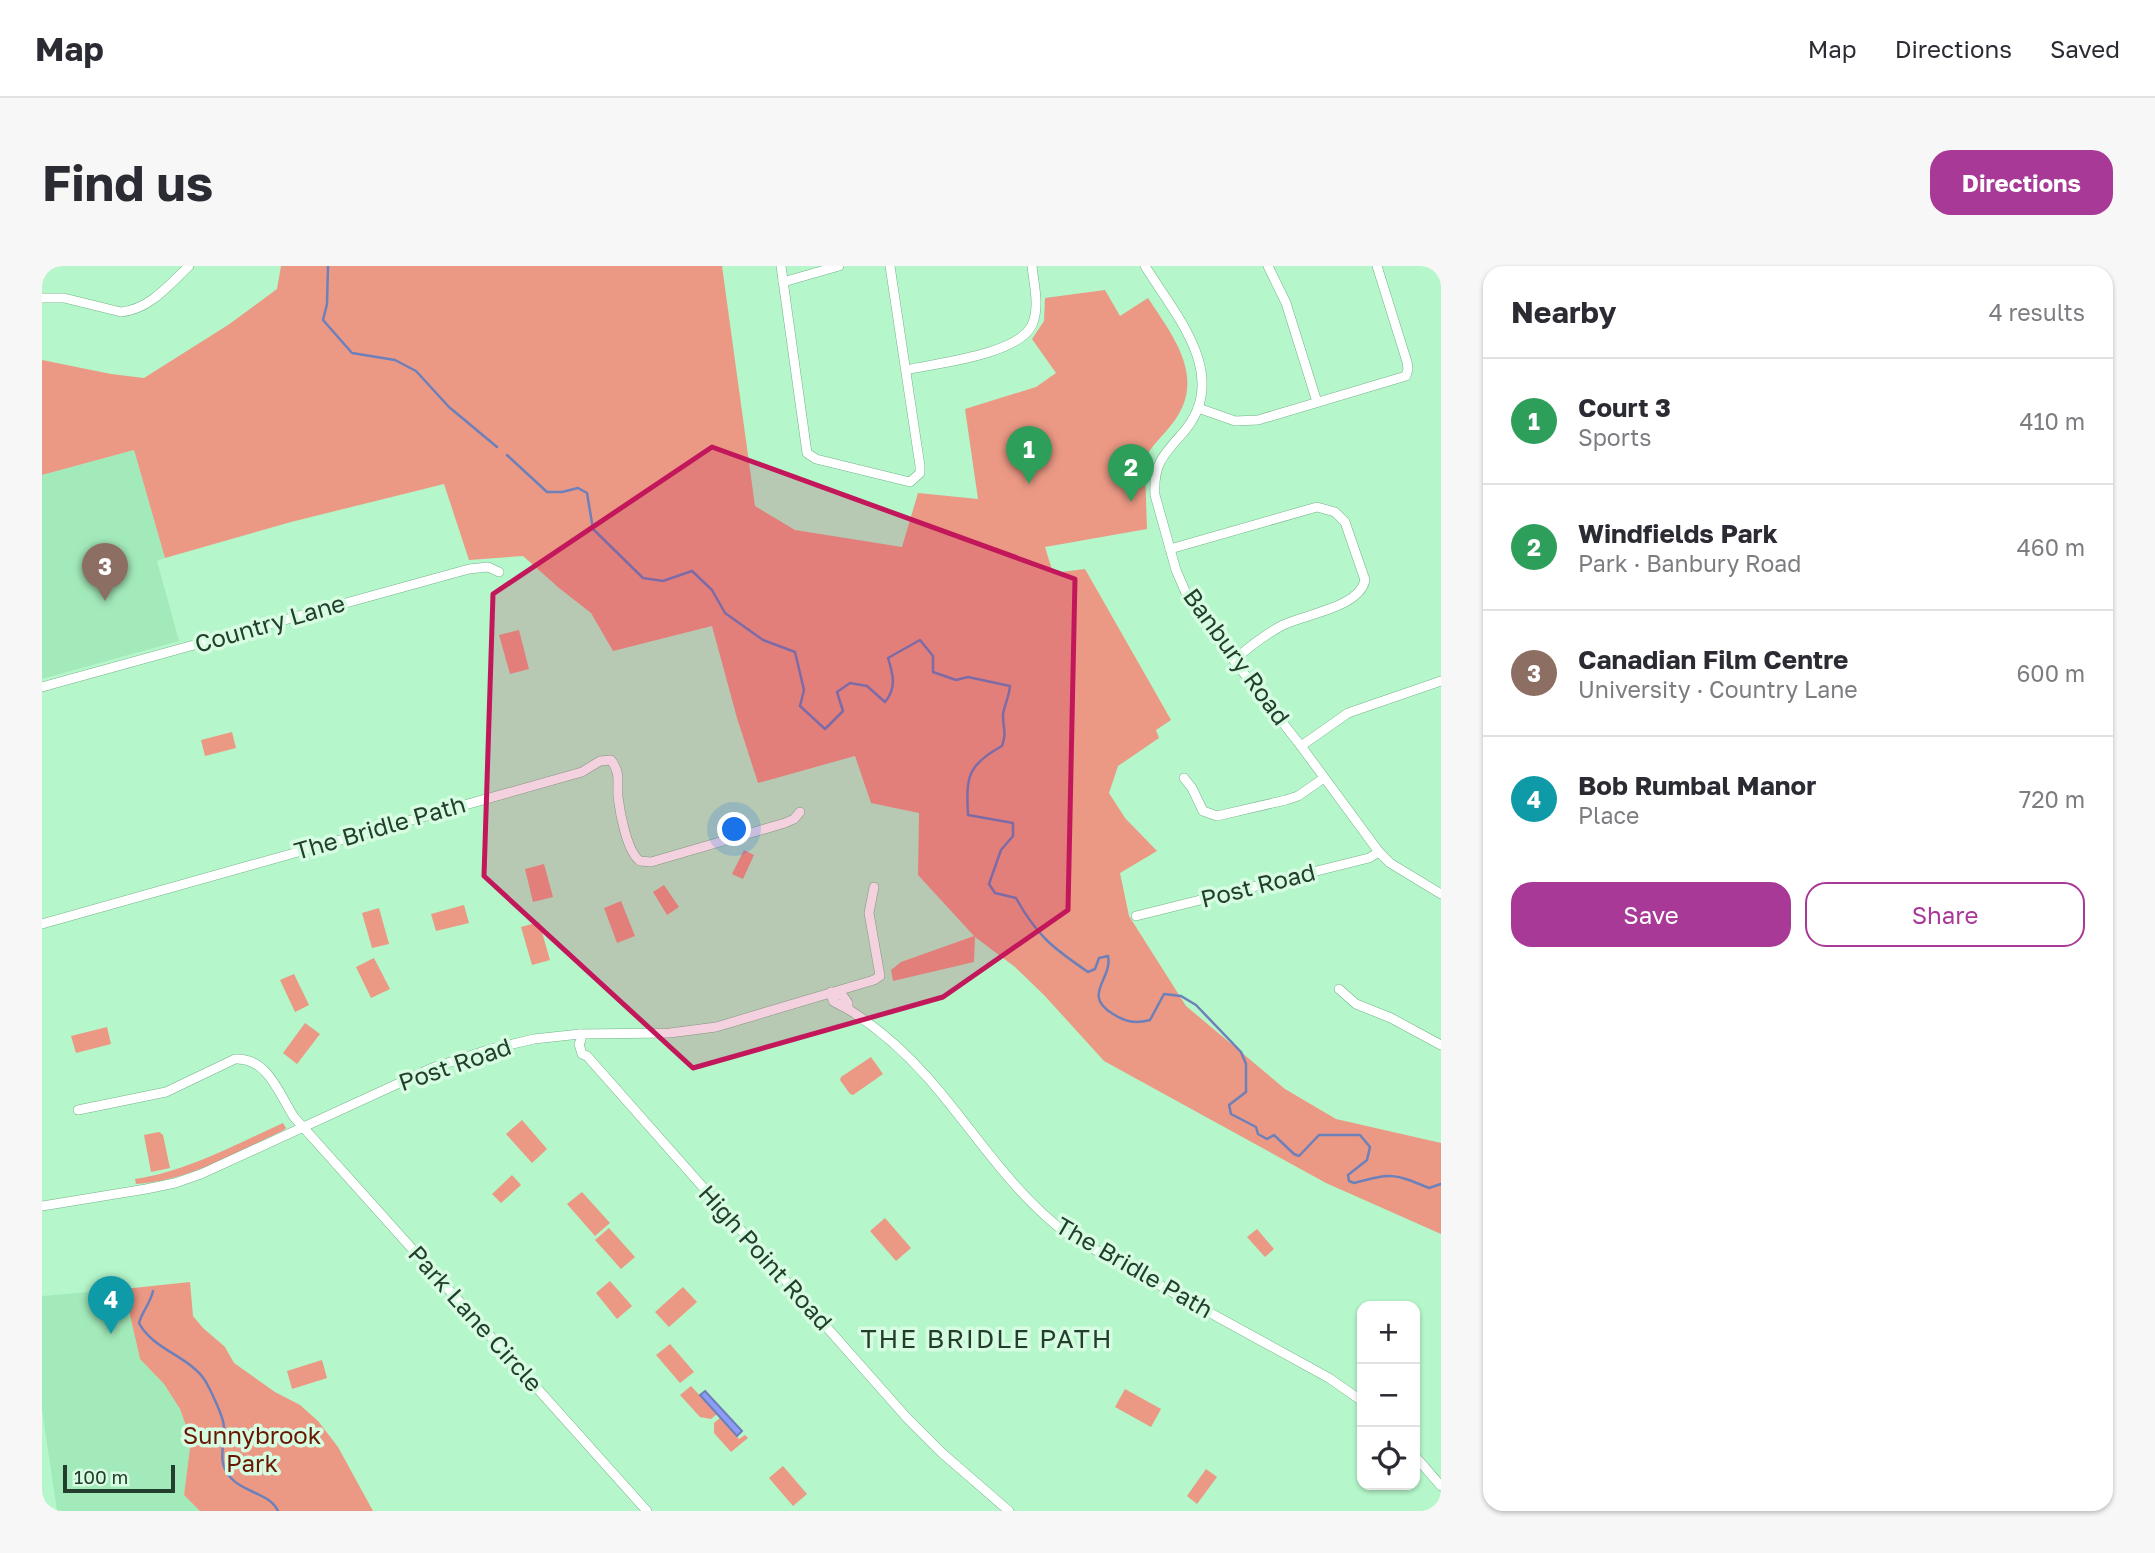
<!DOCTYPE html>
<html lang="en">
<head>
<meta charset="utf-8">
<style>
	body { margin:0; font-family:"Golos Text",sans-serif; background:#f7f7f7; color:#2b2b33 }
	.controls { position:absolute; right:21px; bottom:21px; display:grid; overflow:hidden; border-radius:14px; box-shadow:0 2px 5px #0004 }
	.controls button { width:63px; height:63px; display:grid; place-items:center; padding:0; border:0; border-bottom:2px solid #e1e1e2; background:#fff; color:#2b2b33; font:35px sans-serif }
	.scale { position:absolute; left:21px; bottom:18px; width:112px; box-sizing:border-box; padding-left:7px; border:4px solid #243e2d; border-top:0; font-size:19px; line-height:24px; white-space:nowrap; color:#243e2d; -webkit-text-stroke:5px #d6fce2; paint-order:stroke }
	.you { position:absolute; left:693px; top:564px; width:24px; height:24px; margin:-18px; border:5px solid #fff; border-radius:50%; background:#1a73e8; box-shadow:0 0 0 10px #1a73e833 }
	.badge { display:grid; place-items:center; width:46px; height:46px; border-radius:50%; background:#a83997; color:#fff; font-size:23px; font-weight:700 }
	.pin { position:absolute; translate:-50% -58px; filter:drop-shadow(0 2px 4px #0008) }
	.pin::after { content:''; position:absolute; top:37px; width:24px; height:21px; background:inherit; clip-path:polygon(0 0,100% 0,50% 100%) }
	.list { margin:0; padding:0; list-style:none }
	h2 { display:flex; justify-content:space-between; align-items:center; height:91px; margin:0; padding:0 28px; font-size:30px }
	h2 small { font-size:23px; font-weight:400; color:#7c7c81 }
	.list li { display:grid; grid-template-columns:46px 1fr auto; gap:21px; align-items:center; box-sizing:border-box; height:126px; padding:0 28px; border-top:2px solid #e1e1e2 }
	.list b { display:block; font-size:26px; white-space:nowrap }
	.list p { margin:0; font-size:23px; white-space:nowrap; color:#7c7c81 }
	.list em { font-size:23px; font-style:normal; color:#7c7c81 }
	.actions { display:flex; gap:14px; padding:21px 28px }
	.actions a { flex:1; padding:16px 0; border:2px solid #a83997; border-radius:21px; text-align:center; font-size:24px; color:#a83997 }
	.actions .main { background:#a83997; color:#fff }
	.icon { flex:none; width:38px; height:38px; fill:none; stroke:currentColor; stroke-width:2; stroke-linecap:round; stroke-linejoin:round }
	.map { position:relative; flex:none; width:1399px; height:1245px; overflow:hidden; border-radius:21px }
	header { display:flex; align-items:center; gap:42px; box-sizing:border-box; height:98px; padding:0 35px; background:#fff; border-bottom:2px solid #e1e1e2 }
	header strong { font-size:33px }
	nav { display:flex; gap:38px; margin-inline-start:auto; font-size:24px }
	.intro { display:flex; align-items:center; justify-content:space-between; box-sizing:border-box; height:168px; padding:0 42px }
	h1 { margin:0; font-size:49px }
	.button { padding:18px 32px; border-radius:21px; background:#a83997; color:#fff; font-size:24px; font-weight:700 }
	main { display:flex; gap:42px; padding:0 42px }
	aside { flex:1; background:#fff; border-radius:21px; box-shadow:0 2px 5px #0004 }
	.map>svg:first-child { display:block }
	.built { fill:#a3eaba }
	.green { fill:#eb9984 }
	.water { fill:#8c9df7; stroke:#6d80ba; stroke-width:2 }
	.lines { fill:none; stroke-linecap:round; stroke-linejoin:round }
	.stream { stroke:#6d80ba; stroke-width:2.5 }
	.minor-casing { stroke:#75b38a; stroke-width:10 }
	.minor { stroke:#fff; stroke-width:9 }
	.marked { fill:#c2185b; fill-opacity:0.2; stroke:#c2185b; stroke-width:5; stroke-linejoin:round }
	.labels { text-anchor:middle; stroke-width:7; stroke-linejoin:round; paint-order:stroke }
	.street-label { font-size:24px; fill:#243e2d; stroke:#d6fce2 }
	.park-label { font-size:24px; fill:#691803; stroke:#d6fce2 }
	.neighbourhood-label { font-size:26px; letter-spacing:2px; fill:#243e2d; stroke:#d6fce2 }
</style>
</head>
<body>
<header>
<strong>Map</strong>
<nav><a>Map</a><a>Directions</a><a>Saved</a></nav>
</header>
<div class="intro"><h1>Find us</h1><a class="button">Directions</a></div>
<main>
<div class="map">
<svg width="1399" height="1245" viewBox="0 0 1399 1245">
	<rect width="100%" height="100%" fill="#b5f6ca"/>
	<!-- built -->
	<g class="built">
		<polygon points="92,184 123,292 115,295 137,375 0,413 0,209"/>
		<polygon points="82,1023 98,1093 122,1118 138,1143 149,1174 142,1229 158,1245 15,1245 0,1144 0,1030"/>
	</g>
	<!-- green -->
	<g class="green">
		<path d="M239 0H680L713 240 753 264 860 281 876 227 936 233 923 143 994 121 1014 107 990 73 1002 55 1003 32 1063 24 1078 50 1106 32C1130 69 1164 110 1133 154 1121 171 1106 181 1099 202L1103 204 1105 263 1003 281 1011 307 1043 303 1129 454 1114 464 1117 472 1076 500 1067 527 1083 552 1115 585 1078 607 1087 650 1144 740 1243 823 1294 853 1399 877V968L1284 917 1062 795 1002 729 973 701 933 671 932 696 851 715 849 704 859 696 932 670 876 609 877 547 829 537 813 490 716 517 695 452 670 360 571 385 549 347 517 322 481 290 427 294 402 218 249 256 123 292 92 184 0 209V94L69 108 102 112 186 59 235 23Z"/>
		<polygon points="477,364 487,403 468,408 457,369"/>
		<polygon points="190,466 194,482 163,490 159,474"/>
		<polygon points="702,584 712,589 701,613 690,608"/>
		<polygon points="502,598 511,631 491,636 483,603"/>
		<polygon points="622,619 637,641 625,649 611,626"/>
		<polygon points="579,635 593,670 575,677 562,642"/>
		<polygon points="422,639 427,657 394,665 389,648"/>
		<polygon points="337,642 347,678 330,682 320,647"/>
		<polygon points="497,656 508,694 490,699 479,661"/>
		<polygon points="332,692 348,723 329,732 314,701"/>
		<polygon points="252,708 267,739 253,746 238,714"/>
		<polygon points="263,757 278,768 255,798 241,787"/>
		<polygon points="65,761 69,778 34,787 29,770"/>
		<polygon points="829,791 841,808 811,829 808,828 798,814 799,811"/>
		<polygon points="480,854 505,883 490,897 464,868"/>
		<path d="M241 857 244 862 242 864C195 886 147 915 94 918L93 913C146 905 192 879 241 857Z"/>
		<polygon points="117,866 121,869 128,902 109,906 102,869"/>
		<polygon points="470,909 479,919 459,937 450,928"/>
		<polygon points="540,926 568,957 553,970 525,938"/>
		<polygon points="843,952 869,982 854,995 828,965"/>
		<polygon points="567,962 593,991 579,1003 553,974"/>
		<polygon points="1215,963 1232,983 1223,991 1205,971"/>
		<polygon points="568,1015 590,1040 575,1053 554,1027"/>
		<polygon points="148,1016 151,1050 161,1062 183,1081 192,1097 233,1126 258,1139 276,1155 296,1181 331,1245 158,1245 142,1229 149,1174 138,1143 122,1118 98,1093 82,1023"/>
		<polygon points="641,1021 655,1036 627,1061 613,1046"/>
		<polygon points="628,1078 652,1106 638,1117 614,1089"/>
		<polygon points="280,1094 285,1112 250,1123 245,1105"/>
		<polygon points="649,1120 675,1148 669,1153 658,1151 638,1129"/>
		<polygon points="1083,1123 1119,1143 1109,1161 1073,1141"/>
		<polygon points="678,1152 697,1173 703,1169 706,1172 689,1186 672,1167 672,1157"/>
		<polygon points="741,1200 765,1228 751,1240 727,1212"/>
		<polygon points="1164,1203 1175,1211 1155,1238 1145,1230"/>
	</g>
	<!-- water -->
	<polygon class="water" points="663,1125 700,1165 695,1170 658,1129"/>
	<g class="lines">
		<!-- stream -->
		<g class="stream">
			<polyline points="286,0 285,38 281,54 310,87 353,94 374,105 407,141 455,181"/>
			<path d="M465 189 505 226H520L536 222 545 227 551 263 601 312 621 315 650 305 670 324 683 347 721 374 753 386 762 424 758 440 783 463 801 445 795 426 808 417 825 420 843 436C855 422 851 408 846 392L878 374 891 390V406L914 414 926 411 968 420C967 432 961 442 961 450 961 463 965 465 960 480 925 499 924 511 926 549L971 557V570L959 584 947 618 953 627 974 632C995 670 1011 682 1046 706L1053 703 1057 692 1066 690C1071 713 1039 729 1071 748 1084 756 1093 758 1108 754L1122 728 1139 730 1154 739 1199 786 1204 798V826L1187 839 1189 848 1214 861 1216 868 1225 873 1232 869 1252 888 1257 890 1277 869H1318L1328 881 1325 894 1306 909 1307 915 1312 917C1350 907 1351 907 1387 922L1399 918"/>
			<path d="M111 1025C108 1038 101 1044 97 1057 111 1084 148 1090 164 1116 169 1125 182 1152 182 1161 183 1180 174 1196 189 1212 202 1227 228 1227 236 1245"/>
		</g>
		<!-- minor casing -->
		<g class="minor-casing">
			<g id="minor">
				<polyline points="739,0 765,187 774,193 868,216 878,207 878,200 848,0"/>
				<path d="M1103 0C1133 49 1191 111 1140 168 1121 189 1111 199 1113 229L1134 304 1147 334 1168 364 1259 480 1337 586 1348 597 1399 628"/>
				<polyline points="1226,0 1244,37 1275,136"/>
				<polyline points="741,16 797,0"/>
				<path d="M0 32H22L79 46C108 43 127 19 147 0"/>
				<path d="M864 104C894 97 976 89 990 59 998 41 992 19 990 0"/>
				<polyline points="1156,142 1193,155 1216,154 1364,110 1366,103 1365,96 1335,0"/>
				<path d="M1128 283 1275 241 1293 246 1303 256 1323 314C1318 341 1264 348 1241 359 1224 368 1207 381 1192 394"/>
				<polyline points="0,421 427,303 446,301 457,306"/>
				<polyline points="1259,480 1306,447 1399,415"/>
				<polyline points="1142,512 1150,522 1161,545 1175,550 1244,534 1256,530 1282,512"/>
				<polyline points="1094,650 1327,592 1337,586"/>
				<path d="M0 658 540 506 558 495 569 494C579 507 575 516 576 531 578 547 585 586 598 595L609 596 743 557 752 553 758 546"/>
				<polyline points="1297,723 1314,738 1349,752 1399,779"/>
				<path d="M789 726 791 735C797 739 803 741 809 745 837 763 864 787 886 812 932 864 970 928 1028 970L1287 1112 1320 1135"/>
				<polyline points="789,726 801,730 806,737 806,743"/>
				<polyline points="538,768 539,774 537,778 540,788 545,790 865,1152 900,1187 967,1245"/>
				<path d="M36 844 124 826 193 793C226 791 238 830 252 851L605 1245"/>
				<polyline points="0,940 104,923 133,917 159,908 390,802 449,783 492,773 538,768 628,767 674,761 832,714 838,710 827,647 832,621"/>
				<polyline points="1373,1190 1399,1220"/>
			</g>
		</g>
		<!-- minor -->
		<use href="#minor" class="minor"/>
	</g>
	<!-- marked area -->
	<path class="marked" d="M670 181 1033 313 1026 644 901 731 651 802 442 610 451 328Z"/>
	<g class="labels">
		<!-- street labels -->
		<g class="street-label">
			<text transform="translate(228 358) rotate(-16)" y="8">Country Lane</text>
			<text transform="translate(1194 391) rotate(54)" y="8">Banbury Road</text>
			<text transform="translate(338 562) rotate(-16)" y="8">The Bridle Path</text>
			<text transform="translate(1216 620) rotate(-14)" y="8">Post Road</text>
			<text transform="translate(413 799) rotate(-19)" y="8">Post Road</text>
			<text transform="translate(723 992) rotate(48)" y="8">High Point Road</text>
			<text transform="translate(1092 1002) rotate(30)" y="8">The Bridle Path</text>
			<text transform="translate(433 1053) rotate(48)" y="8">Park Lane Circle</text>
		</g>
		<!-- park labels -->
		<g class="park-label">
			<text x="210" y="1178">Sunnybrook<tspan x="210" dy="28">Park</tspan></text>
		</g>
		<!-- neighbourhood labels -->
		<g class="neighbourhood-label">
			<text x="945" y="1082">THE BRIDLE PATH</text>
		</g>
	</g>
</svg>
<div class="controls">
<button>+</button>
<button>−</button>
<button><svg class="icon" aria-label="locate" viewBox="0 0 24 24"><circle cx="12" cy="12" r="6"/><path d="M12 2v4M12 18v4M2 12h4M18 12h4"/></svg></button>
</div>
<div class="scale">100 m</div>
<div class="you"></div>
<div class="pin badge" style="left:987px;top:218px;background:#2e9e5b">1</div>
<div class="pin badge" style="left:1089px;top:236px;background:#2e9e5b">2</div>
<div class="pin badge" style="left:63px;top:335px;background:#8d6e63">3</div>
<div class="pin badge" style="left:69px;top:1068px;background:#0f9aa8">4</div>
</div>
<aside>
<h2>Nearby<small>4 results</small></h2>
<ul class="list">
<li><span class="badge" style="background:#2e9e5b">1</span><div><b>Court 3</b><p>Sports</p></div><em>410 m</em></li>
<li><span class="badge" style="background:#2e9e5b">2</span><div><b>Windfields Park</b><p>Park · Banbury Road</p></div><em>460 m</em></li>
<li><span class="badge" style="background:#8d6e63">3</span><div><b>Canadian Film Centre</b><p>University · Country Lane</p></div><em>600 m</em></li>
<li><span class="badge" style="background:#0f9aa8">4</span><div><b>Bob Rumbal Manor</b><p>Place</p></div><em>720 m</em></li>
</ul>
<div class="actions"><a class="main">Save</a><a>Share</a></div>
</aside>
</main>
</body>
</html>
